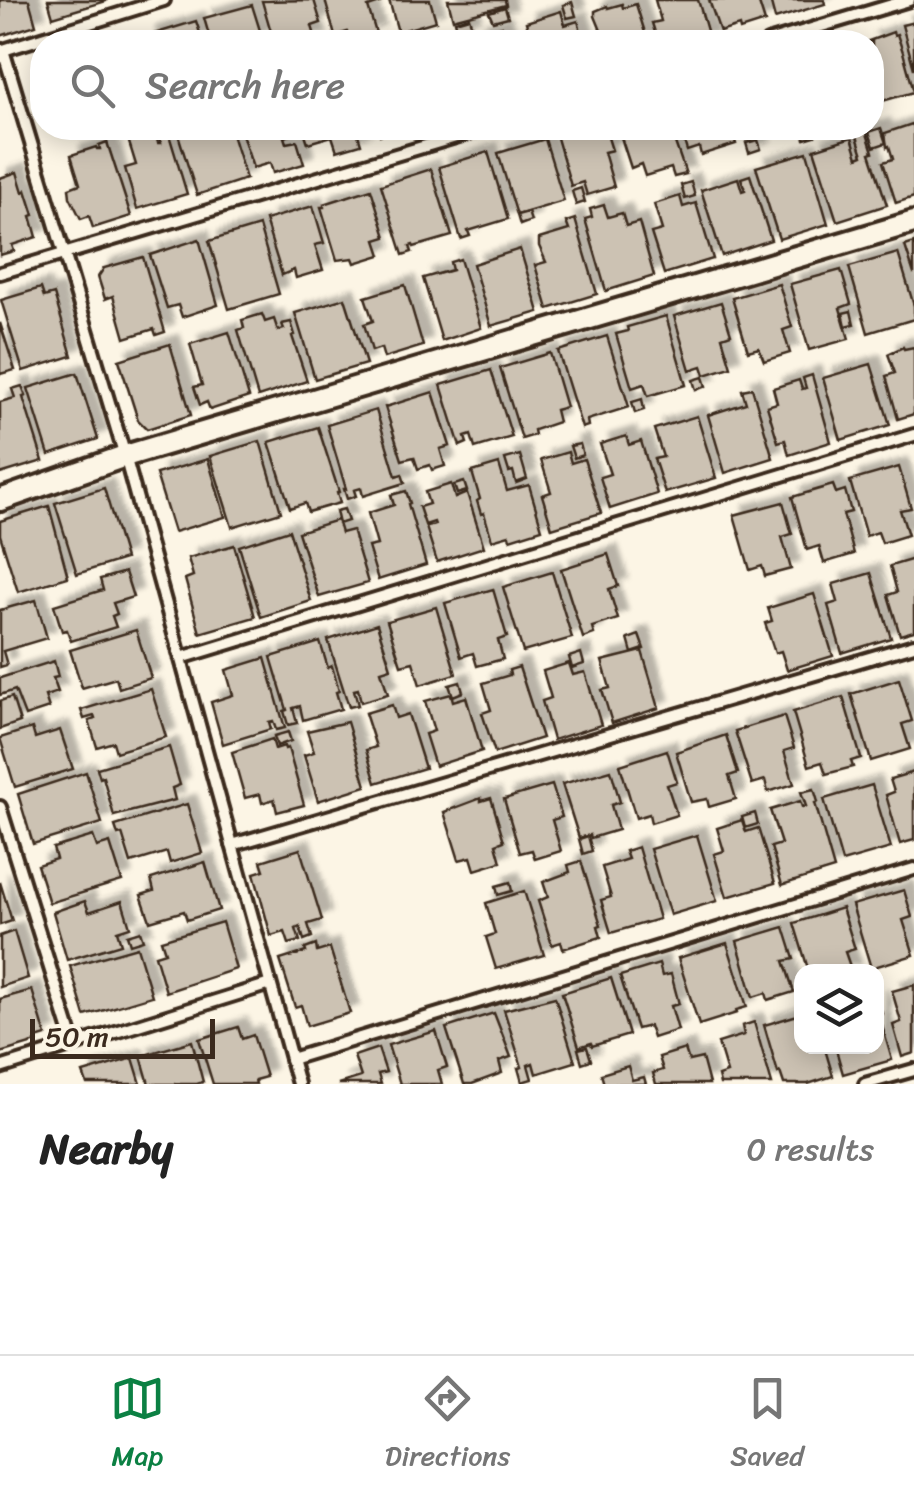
<!DOCTYPE html>
<html lang="en">
<head>
<meta charset="utf-8">
<style>
	body { margin:0; font-family:Sriracha,sans-serif; background:#f2f2f2; color:#222 }
	.controls { position:absolute; right:30px; bottom:30px; display:grid; overflow:hidden; border-radius:20px; box-shadow:0 5px 25px #0003 }
	.controls button { width:90px; height:90px; display:grid; place-items:center; padding:0; border:0; border-bottom:2px solid #e0e0e0; background:#fff; color:#222; font:50px sans-serif }
	.scale { position:absolute; left:30px; bottom:25px; width:185px; box-sizing:border-box; padding-left:10px; border:5px solid #3b2a1e; border-top:0; font-size:28px; line-height:35px; white-space:nowrap; color:#3b2a1e; -webkit-text-stroke:8px #fcf5e5; paint-order:stroke }
	.list { margin:0; padding:0; list-style:none }
	h2 { display:flex; justify-content:space-between; align-items:center; height:130px; margin:0; padding:0 40px; font-size:42px }
	h2 small { font-size:32px; font-weight:400; color:#767676 }
	.icon { flex:none; width:55px; height:55px; fill:none; stroke:currentColor; stroke-width:2; stroke-linecap:round; stroke-linejoin:round }
	.map { position:relative; flex:none; width:914px; height:1084px; overflow:hidden }
	.search { position:absolute; background:#fff; box-shadow:0 5px 25px #0003; left:30px; right:30px; top:30px; height:110px; display:flex; align-items:center; gap:25px; box-sizing:border-box; padding:0 35px; border-radius:40px; color:#767676; font-size:38px }
	.sheet { height:270px; background:#fff }
	nav { display:flex; justify-content:space-around; align-items:center; box-sizing:border-box; height:140px; border-top:2px solid #e0e0e0; background:#fff; font-size:28px; color:#767676 }
	nav a { display:grid; justify-items:center; gap:5px }
	nav .on { color:#0b8043 }
	.map>svg:first-child { display:block }
	.building { fill:#ccc2b3; stroke:#3b2a1e; stroke-width:2.5; filter:url(#shadow) }
	.lines { fill:none; stroke-linecap:round; stroke-linejoin:round }
	.service-casing { stroke:#3b2a1e; stroke-width:18 }
	.minor-casing { stroke:#3b2a1e; stroke-width:28 }
	.service { stroke:#fcf5e5; stroke-width:10 }
	.minor { stroke:#fcf5e5; stroke-width:20 }
</style>
</head>
<body>
<div class="map">
<svg width="914" height="1084" viewBox="0 0 914 1084">
	<defs>
		<filter id="shadow"><feDropShadow dx="9" dy="-9" stdDeviation="2.5" flood-color="#0004"/></filter>
	</defs>
	<rect width="100%" height="100%" fill="#fcf5e5"/>
	<filter id="ink" filterUnits="userSpaceOnUse"><feTurbulence type="fractalNoise" baseFrequency=".01" numOctaves="2"/><feDisplacementMap in="SourceGraphic" scale="20" xChannelSelector="R" yChannelSelector="G"/><feConvolveMatrix kernelMatrix="1 2 1 2 8 2 1 2 1" color-interpolation-filters="sRGB"/></filter>
	<g filter="url(#ink)">
		<!-- building -->
		<g class="building">
			<polygon points="0,0 29,0 36,25 0,36"/>
			<polygon points="48,0 106,0 106,1 53,17"/>
			<polygon points="314,0 321,23 312,26 317,42 274,42 262,1"/>
			<polygon points="325,0 379,0 380,3 368,7 376,33 350,41 347,32 335,36"/>
			<polygon points="389,0 430,0 436,21 398,32"/>
			<polygon points="448,0 505,0 506,5 453,19"/>
			<polygon points="655,0 698,0 710,41 658,42 652,23 661,21"/>
			<polygon points="709,0 758,0 765,22 740,30 739,26 720,32"/>
			<polygon points="770,0 824,0 825,4 775,19"/>
			<polygon points="572,2 576,16 567,18 563,5"/>
			<polygon points="622,4 623,8 636,4 648,42 594,42 594,40 604,38 595,16 595,11 607,6 608,8"/>
			<polygon points="252,5 262,37 252,40 253,42 211,42 204,18"/>
			<polygon points="505,7 508,17 493,21 489,12"/>
			<polygon points="561,11 565,25 578,21 584,42 532,42 526,22"/>
			<polygon points="469,17 472,27 458,32 455,21"/>
			<polygon points="196,21 203,42 149,42 147,36"/>
			<polygon points="914,22 914,69 902,25"/>
			<polygon points="502,26 507,42 479,42 476,34"/>
			<polygon points="893,32 894,35 897,34 903,52 914,92 872,104 872,42 866,42"/>
			<polygon points="912,124 914,127 914,197 896,203 883,162 893,159 889,146 887,147 885,133"/>
			<polygon points="167,128 187,194 137,209 125,168 136,165 128,139 155,131 158,143 161,143 157,131"/>
			<polygon points="188,128 230,128 246,179 197,195 178,134 189,131"/>
			<polygon points="240,128 291,128 293,134 284,137 286,143 297,141 304,164 273,173 270,163 253,168"/>
			<polygon points="303,128 356,128 361,144 337,151 332,136 308,143"/>
			<polygon points="378,128 417,128 417,129 395,135 394,131 380,135"/>
			<polygon points="568,128 605,128 612,150 604,152 614,187 587,195 583,182 571,186 555,131"/>
			<polygon points="618,128 670,128 686,174 674,177 671,168 645,176 641,164 631,168"/>
			<polygon points="680,128 731,128 736,144 701,155 699,147 687,151"/>
			<polygon points="743,128 785,128 786,130 746,140"/>
			<polygon points="802,128 813,128 815,136 805,139"/>
			<polygon points="881,128 886,143 874,147 869,132"/>
			<polygon points="866,130 873,152 870,153 887,205 837,221 814,149 852,137 858,157 863,155 856,133"/>
			<polygon points="545,139 564,201 517,215 498,153"/>
			<polygon points="758,140 761,149 749,153 746,143"/>
			<polygon points="107,142 131,216 93,228 89,216 81,219 70,197 69,188 80,184 71,155 96,147 97,149 100,149 99,145"/>
			<polygon points="488,152 508,219 468,231 470,236 461,239 439,167"/>
			<polygon points="807,152 828,224 779,239 756,167"/>
			<polygon points="431,169 452,236 414,247 413,245 410,246 412,252 403,255 381,185"/>
			<polygon points="17,172 23,192 26,190 34,215 31,216 37,237 12,245 14,251 0,255 0,178"/>
			<polygon points="750,175 771,240 722,256 701,190 738,178 742,191 745,190 741,178"/>
			<polygon points="691,182 695,196 685,199 681,185"/>
			<polygon points="581,188 585,202 576,205 572,191"/>
			<polygon points="371,189 386,237 376,240 381,255 355,263 353,258 337,260 321,207 324,207 324,204"/>
			<polygon points="680,196 683,207 696,203 713,259 664,274 651,233 662,230 654,204"/>
			<polygon points="604,205 608,217 622,213 626,226 639,222 654,276 606,291 585,219 592,217 590,209"/>
			<polygon points="313,206 324,243 315,245 323,270 296,278 294,270 282,275 265,220"/>
			<polygon points="528,212 531,221 520,225 517,215"/>
			<polygon points="575,219 597,294 548,309 535,265 546,262 539,246 539,239 569,230 566,222"/>
			<polygon points="259,226 279,294 229,309 209,241"/>
			<polygon points="199,239 218,305 182,317 178,305 167,308 150,255"/>
			<polygon points="914,243 914,274 905,246"/>
			<polygon points="520,249 539,312 491,326 473,264"/>
			<polygon points="898,253 914,306 914,319 868,333 849,267"/>
			<polygon points="143,257 165,332 156,335 154,329 125,338 113,296 105,299 98,277 104,268"/>
			<polygon points="460,259 481,328 442,341 423,278 452,270 450,262"/>
			<polygon points="841,270 851,304 840,308 849,339 809,350 790,284"/>
			<polygon points="779,284 792,327 783,330 790,353 764,361 759,348 748,351 732,298"/>
			<polygon points="405,285 423,346 384,358 381,348 372,351 364,324 373,321 365,297"/>
			<polygon points="41,288 44,297 54,294 72,356 23,371 1,300"/>
			<polygon points="345,298 366,364 315,379 295,313"/>
			<polygon points="721,302 731,334 722,337 731,367 705,375 702,366 690,370 674,316"/>
			<polygon points="851,311 854,324 846,326 843,313"/>
			<polygon points="262,314 265,322 274,319 278,331 284,329 282,324 291,322 295,335 292,336 307,381 258,397 238,330 244,328 242,320"/>
			<polygon points="666,316 686,385 648,396 644,384 632,388 616,334 628,331 627,327"/>
			<polygon points="0,323 15,370 0,374"/>
			<polygon points="229,332 249,397 210,410 207,402 200,405 194,387 202,385 190,344"/>
			<polygon points="607,336 629,407 587,420 588,426 582,428 558,351"/>
			<polygon points="170,344 191,415 147,429 138,420 119,360"/>
			<polygon points="903,347 904,349 914,347 914,414 898,419 886,376 895,373 888,354"/>
			<polygon points="550,353 566,407 555,410 558,422 534,430 535,435 522,439 500,368"/>
			<polygon points="871,364 890,425 841,440 823,378"/>
			<polygon points="491,370 512,437 475,448 471,435 465,437 467,443 460,446 441,385"/>
			<polygon points="77,373 98,439 49,455 28,388"/>
			<polygon points="812,375 831,442 789,455 785,440 778,442 767,406 777,403 773,388 799,380 802,389 806,388 803,378"/>
			<polygon points="703,377 706,386 696,390 693,380"/>
			<polygon points="22,386 26,396 23,397 43,461 0,474 0,402 15,398 12,389"/>
			<polygon points="752,388 773,458 725,473 708,415 746,403 742,390"/>
			<polygon points="433,392 450,446 440,449 445,466 432,470 430,465 418,469 414,457 402,460 385,407"/>
			<polygon points="642,399 644,410 635,413 632,402"/>
			<polygon points="376,410 396,476 402,474 405,483 363,496 361,488 354,490 356,496 347,499 344,489 346,489 327,425"/>
			<polygon points="697,416 716,478 665,493 654,459 663,457 654,429"/>
			<polygon points="318,427 339,492 337,493 340,503 308,512 305,503 290,508 269,442"/>
			<polygon points="626,436 629,445 641,441 657,494 610,509 600,477 610,474 600,444"/>
			<polygon points="260,441 281,512 232,527 210,456"/>
			<polygon points="580,444 583,455 574,458 570,446"/>
			<polygon points="568,452 571,463 584,459 601,513 552,528 542,495 551,492 541,460"/>
			<polygon points="520,455 527,479 516,483 513,471 509,472 505,459"/>
			<polygon points="208,459 225,517 174,532 156,474"/>
			<polygon points="499,464 507,491 529,485 542,529 510,539 509,535 492,540 484,513 481,514 477,501 480,499 472,472"/>
			<polygon points="899,467 911,508 900,510 908,535 882,543 878,532 866,536 850,481"/>
			<polygon points="464,482 467,491 457,494 454,485"/>
			<polygon points="451,484 455,498 467,493 484,547 437,562 426,527 435,525 434,522 425,525 419,507 429,504 425,492"/>
			<polygon points="833,485 836,493 845,490 851,512 843,514 854,554 824,563 819,546 807,550 792,497"/>
			<polygon points="104,488 125,559 77,574 55,503"/>
			<polygon points="406,491 410,503 408,504 426,565 378,580 368,547 377,545 368,513 394,505 391,495"/>
			<polygon points="783,502 792,534 782,537 791,569 765,576 762,566 750,570 734,515"/>
			<polygon points="49,506 68,577 18,592 0,535 0,521"/>
			<polygon points="344,509 348,521 339,524 336,511"/>
			<polygon points="337,520 341,533 352,530 368,583 319,597 298,532"/>
			<polygon points="289,530 311,601 261,617 239,546"/>
			<polygon points="234,545 255,617 200,633 185,579 193,576 188,558"/>
			<polygon points="608,554 618,586 609,589 618,619 592,627 594,634 583,638 561,569"/>
			<polygon points="914,559 914,631 900,635 888,595 897,592 890,566"/>
			<polygon points="125,572 133,597 113,603 117,614 112,616 116,627 71,641 67,630 62,631 54,605 103,590 100,579"/>
			<polygon points="552,572 572,638 523,652 503,587"/>
			<polygon points="871,573 891,638 842,653 828,605 838,602 833,584"/>
			<polygon points="493,589 507,637 498,640 503,659 477,666 473,653 461,657 445,603"/>
			<polygon points="814,594 833,656 787,670 781,651 775,653 765,623 772,621 768,608"/>
			<polygon points="36,600 47,638 3,651 7,665 0,667 0,610"/>
			<polygon points="436,607 456,674 420,685 413,662 401,665 387,621"/>
			<polygon points="377,624 391,668 381,671 388,694 361,702 358,689 354,690 358,705 349,707 328,640"/>
			<polygon points="136,630 151,678 119,688 116,678 82,688 70,650"/>
			<polygon points="639,635 644,649 632,653 628,639"/>
			<polygon points="320,642 328,668 332,666 339,691 336,692 341,709 303,720 300,706 293,708 297,723 288,725 284,711 287,710 271,657"/>
			<polygon points="642,651 659,708 612,723 602,690 610,688 602,661"/>
			<polygon points="581,653 584,664 572,668 569,657"/>
			<polygon points="265,658 285,728 276,730 273,721 269,722 271,729 223,744 211,702 233,695 226,670"/>
			<polygon points="54,661 58,677 53,678 58,692 45,696 49,708 25,716 15,690 0,695 0,678"/>
			<polygon points="569,663 573,675 585,672 601,725 553,740 542,701 551,698 543,671"/>
			<polygon points="519,667 542,738 495,753 482,713 491,710 483,683 510,675 509,670"/>
			<polygon points="899,679 912,721 902,724 910,749 871,761 851,694"/>
			<polygon points="460,682 463,692 453,696 449,685"/>
			<polygon points="151,689 166,737 116,752 113,742 97,747 89,721 95,719 94,716 84,719 81,710"/>
			<polygon points="451,694 453,701 466,697 482,751 435,766 425,734 434,731 425,701"/>
			<polygon points="12,697 20,722 0,729 0,701"/>
			<polygon points="843,697 861,758 851,761 853,767 826,774 822,762 809,766 793,712"/>
			<polygon points="392,705 396,718 408,714 425,768 376,783 366,750 376,747 365,713"/>
			<polygon points="784,716 794,748 784,751 794,784 768,792 765,780 752,784 735,731"/>
			<polygon points="347,722 366,786 318,801 304,755 314,752 307,731"/>
			<polygon points="32,728 35,738 60,730 73,769 15,787 0,738"/>
			<polygon points="288,732 291,741 277,746 274,736"/>
			<polygon points="726,735 738,773 729,776 736,799 709,807 707,799 691,802 676,752"/>
			<polygon points="272,739 275,749 284,746 285,749 288,748 304,805 277,812 274,799 262,803 260,794 245,798 232,752"/>
			<polygon points="169,747 180,785 172,788 175,800 114,816 103,777 100,778 97,768"/>
			<polygon points="667,750 677,782 667,785 677,815 651,823 649,814 636,818 620,765"/>
			<polygon points="611,770 620,802 611,805 618,830 591,838 590,835 579,838 562,784"/>
			<polygon points="86,772 102,823 33,844 18,794"/>
			<polygon points="914,772 914,840 900,844 886,795 894,792 890,779"/>
			<polygon points="552,785 562,817 552,820 561,851 535,859 532,850 520,853 504,799"/>
			<polygon points="872,785 891,848 842,862 824,799"/>
			<polygon points="814,789 818,802 815,803 834,869 782,885 771,847 781,844 770,810 800,801 802,807 806,806 801,792"/>
			<polygon points="481,798 481,801 491,798 504,841 496,844 501,862 475,870 471,857 459,860 444,812"/>
			<polygon points="187,804 202,853 170,863 167,852 131,863 122,834 118,835 115,826"/>
			<polygon points="755,813 758,824 745,828 742,817"/>
			<polygon points="742,820 746,832 758,828 775,883 727,897 714,854 724,851 717,828"/>
			<polygon points="697,835 717,901 670,915 650,849"/>
			<polygon points="93,836 97,847 110,843 122,881 49,903 37,865 56,859 53,848"/>
			<polygon points="588,836 592,851 583,854 579,839"/>
			<polygon points="638,847 659,919 611,933 601,900 611,897 602,867 628,859 625,851"/>
			<polygon points="300,849 322,920 308,924 312,937 304,940 300,927 296,929 300,941 289,944 285,932 271,936 254,873 264,870 261,861"/>
			<polygon points="581,861 601,925 598,926 601,937 563,949 561,942 552,945 538,901 548,897 543,882 570,872 568,865"/>
			<polygon points="205,862 219,910 187,920 184,911 150,921 141,895 154,891 151,879"/>
			<polygon points="0,882 12,921 0,925"/>
			<polygon points="510,882 512,891 498,895 496,886"/>
			<polygon points="904,890 912,917 903,920 914,955 871,968 852,905"/>
			<polygon points="524,891 544,955 496,969 486,937 495,934 486,903"/>
			<polygon points="85,901 89,912 122,901 130,927 117,931 121,944 67,960 53,912"/>
			<polygon points="842,908 855,949 845,952 852,972 809,972 794,923"/>
			<polygon points="222,922 236,969 166,992 155,955 165,952 161,940"/>
			<polygon points="784,927 794,959 784,961 794,992 768,1000 766,993 753,997 737,941"/>
			<polygon points="14,931 28,978 0,987 0,936"/>
			<polygon points="140,931 143,940 130,944 127,935"/>
			<polygon points="727,943 747,1007 736,1010 737,1013 699,1025 678,958"/>
			<polygon points="316,945 317,952 330,948 350,1013 307,1026 301,1005 295,1007 280,960 306,952 305,949"/>
			<polygon points="137,947 152,996 85,1016 70,966"/>
			<polygon points="659,964 662,976 671,974 679,1004 671,1006 678,1030 653,1038 649,1026 637,1029 620,976"/>
			<polygon points="611,978 629,1035 592,1046 591,1043 579,1047 562,993"/>
			<polygon points="914,985 914,1053 902,1057 893,1025 901,1022 892,991"/>
			<polygon points="32,990 46,1036 36,1039 37,1042 0,1053 0,999"/>
			<polygon points="555,997 575,1062 536,1074 533,1063 528,1065 532,1079 522,1082 518,1068 522,1067 504,1010"/>
			<polygon points="878,998 882,1014 879,1015 892,1060 843,1074 835,1046 876,1046"/>
			<polygon points="494,1013 511,1057 499,1061 502,1073 472,1084 464,1084 446,1028"/>
			<polygon points="801,1014 802,1046 824,1046 833,1076 808,1084 784,1084 780,1072 778,1073 764,1025"/>
			<polygon points="754,1022 772,1084 720,1084 718,1076 727,1073 718,1043 744,1035 742,1026"/>
			<polygon points="238,1027 242,1039 253,1035 266,1077 255,1080 256,1084 213,1084 199,1039"/>
			<polygon points="436,1031 447,1067 438,1070 442,1084 400,1084 388,1045"/>
			<polygon points="192,1041 203,1082 197,1084 149,1084 141,1056"/>
			<polygon points="587,1047 591,1060 582,1063 578,1049"/>
			<polygon points="378,1048 386,1072 378,1074 381,1084 338,1084 361,1077 354,1056"/>
			<polygon points="685,1049 689,1061 702,1058 709,1084 656,1084 653,1073 663,1070 659,1057"/>
			<polygon points="133,1058 141,1084 87,1084 83,1073"/>
			<polygon points="628,1066 632,1080 644,1077 646,1084 604,1084 601,1074"/>
		</g>
		<g class="lines">
			<!-- service casing -->
			<g class="service-casing">
				<g id="service">
					<polyline points="768,42 909,0"/>
					<polyline points="3,50 125,456 298,1084"/>
					<polyline points="0,51 164,0"/>
					<polyline points="0,273 486,128"/>
					<polyline points="181,658 914,435"/>
					<polyline points="0,807 74,1045"/>
					<polyline points="232,845 914,645"/>
					<polyline points="291,1059 914,869"/>
					<polyline points="0,1068 270,984"/>
					<polyline points="865,1084 914,1070"/>
				</g>
			</g>
			<!-- minor casing -->
			<g class="minor-casing">
				<polyline id="minor" points="0,500 125,456 914,222"/>
			</g>
			<!-- service -->
			<use href="#service" class="service"/>
			<!-- minor -->
			<use href="#minor" class="minor"/>
		</g>
	</g>
</svg>
<div class="controls">
<button><svg class="icon" aria-label="layers" viewBox="0 0 24 24"><path d="M12 4l9 5-9 5-9-5zM3 14l9 5 9-5"/></svg></button>
</div>
<div class="scale">50 m</div>
<div class="search"><svg class="icon" aria-label="search" viewBox="0 0 24 24"><circle cx="10" cy="10" r="6"/><path d="M15 15l6 6"/></svg>Search here</div>
</div>
<section class="sheet">
<h2>Nearby<small>0 results</small></h2>
<ul class="list">
</ul>
</section>
<nav>
<a class="on"><svg class="icon" aria-label="map" viewBox="0 0 24 24"><path d="M3 6l6-2 6 2 6-2v14l-6 2-6-2-6 2zM9 4v14M15 6v14"/></svg>Map</a>
<a><svg class="icon" aria-label="directions" viewBox="0 0 24 24"><path d="M12 3l9 9-9 9-9-9zM9 14v-3h6M13 9l2 2-2 2"/></svg>Directions</a>
<a><svg class="icon" aria-label="saved" viewBox="0 0 24 24"><path d="M7 4h10v16l-5-4-5 4z"/></svg>Saved</a>
</nav>
</body>
</html>
